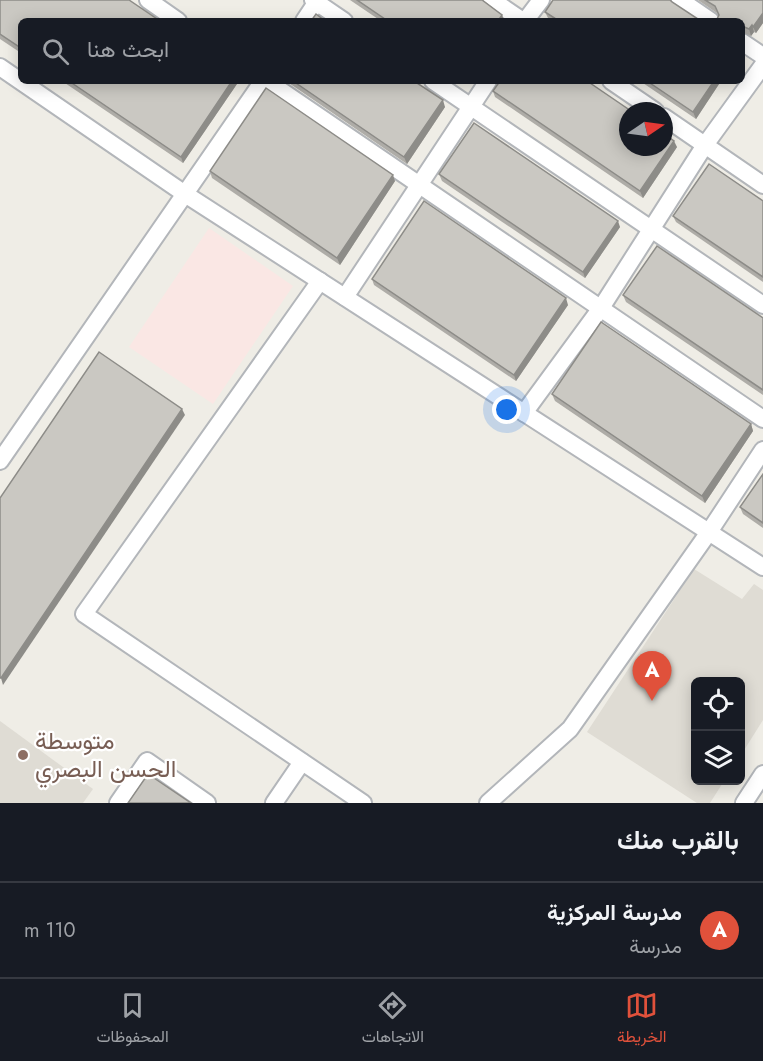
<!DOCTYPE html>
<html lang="ar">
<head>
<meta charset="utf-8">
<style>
	body { margin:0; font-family:Jost,Vazirmatn,sans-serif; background:#242831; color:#f1f3f6; direction:rtl }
	.controls { position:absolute; right:18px; bottom:18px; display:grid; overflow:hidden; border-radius:9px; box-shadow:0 3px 15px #0003 }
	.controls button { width:54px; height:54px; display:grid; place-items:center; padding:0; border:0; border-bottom:2px solid #363941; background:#171b24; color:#f1f3f6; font:30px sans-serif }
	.compass { position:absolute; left:619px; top:102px; width:54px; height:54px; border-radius:50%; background:#171b24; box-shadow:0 3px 15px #0003; rotate:77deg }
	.you { position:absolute; left:507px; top:410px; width:21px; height:21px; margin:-15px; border:4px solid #fff; border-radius:50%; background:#1a73e8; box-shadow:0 0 0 9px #1a73e833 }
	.badge { display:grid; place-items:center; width:39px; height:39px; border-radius:50%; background:#e0513b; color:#fff; font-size:20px; font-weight:700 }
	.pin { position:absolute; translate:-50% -50px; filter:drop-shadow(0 2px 3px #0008) }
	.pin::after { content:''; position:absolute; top:32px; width:21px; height:18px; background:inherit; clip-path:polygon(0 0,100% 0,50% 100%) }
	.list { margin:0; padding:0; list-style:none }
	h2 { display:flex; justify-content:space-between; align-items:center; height:78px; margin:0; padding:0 24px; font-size:26px }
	h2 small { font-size:20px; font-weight:400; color:#9ea1a6 }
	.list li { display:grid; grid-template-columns:39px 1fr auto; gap:18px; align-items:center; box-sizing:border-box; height:96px; padding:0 24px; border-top:2px solid #363941 }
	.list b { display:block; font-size:22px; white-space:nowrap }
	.list p { margin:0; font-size:20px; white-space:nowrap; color:#9ea1a6 }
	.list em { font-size:20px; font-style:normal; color:#9ea1a6 }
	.icon { flex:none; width:33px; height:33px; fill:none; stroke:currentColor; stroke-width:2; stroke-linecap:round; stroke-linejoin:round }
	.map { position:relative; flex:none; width:763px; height:803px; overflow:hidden; direction:ltr }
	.search { position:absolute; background:#171b24; box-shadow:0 3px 15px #0003; left:18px; right:18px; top:18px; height:66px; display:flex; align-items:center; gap:15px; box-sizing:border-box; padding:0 21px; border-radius:9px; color:#9ea1a6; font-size:22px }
	.sheet { height:174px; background:#171b24 }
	nav { display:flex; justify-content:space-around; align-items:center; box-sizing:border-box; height:84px; border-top:2px solid #363941; background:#171b24; font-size:16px; color:#9ea1a6 }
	nav a { display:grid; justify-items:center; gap:3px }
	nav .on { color:#e0513b }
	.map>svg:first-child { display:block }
	.education { fill:#dfdcd4 }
	.medical { fill:#fae7e4 }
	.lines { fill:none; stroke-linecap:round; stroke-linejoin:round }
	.minor-casing { stroke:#b3b6ba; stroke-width:20 }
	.minor { stroke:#fff; stroke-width:16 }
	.wall { fill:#aeaca7 }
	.shaded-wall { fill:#8d8c88 }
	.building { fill:#cac8c2; stroke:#8d8c88; stroke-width:1.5 }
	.education-dot { fill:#8d6e63; stroke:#fff; stroke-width:2 }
	.labels { text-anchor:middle; stroke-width:4.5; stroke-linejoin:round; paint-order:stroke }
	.education-label { font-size:24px; fill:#785e54; stroke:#fff; text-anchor:start }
</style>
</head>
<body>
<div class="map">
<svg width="763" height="803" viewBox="0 0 763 803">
	<rect width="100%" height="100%" fill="#efede6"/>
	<!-- education -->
	<g class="education">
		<polygon points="694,569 742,599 754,584 763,590 763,720 741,755 740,682 696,682 696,780 724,781 710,803 697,803 587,732"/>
		<polygon points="0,721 93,789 83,803 0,803"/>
	</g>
	<!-- medical -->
	<polygon class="medical" points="209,228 293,286 213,404 129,347"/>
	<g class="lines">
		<!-- minor casing -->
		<g class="minor-casing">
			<g id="minor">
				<polyline points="148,0 178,21"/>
				<polyline points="313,0 344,21"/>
				<polyline points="492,0 523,21"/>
				<polyline points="680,0 711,21"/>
				<polyline points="304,21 318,0"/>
				<polyline points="525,21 541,0"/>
				<polyline points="742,42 763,56"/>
				<polyline points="0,67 185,194 763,567"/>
				<polyline points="267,81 763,419"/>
				<polyline points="433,81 763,305"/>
				<polyline points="611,81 655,111"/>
				<polyline points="664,117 763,185"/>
				<polyline points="320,281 84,614 363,803"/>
				<polyline points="345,297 488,81"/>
				<polyline points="524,413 601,308 705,145 763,65"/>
				<polyline points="0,461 263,81"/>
				<polyline points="118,803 147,761 207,803"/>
				<polyline points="274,803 302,762"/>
				<polyline points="488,803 570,729 709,532 763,450"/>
				<polyline points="744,803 763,774"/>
			</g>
		</g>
		<!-- minor -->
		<use href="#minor" class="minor"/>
	</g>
	<!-- wall -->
	<g class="wall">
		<polygon points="0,0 21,21 21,53 0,39"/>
		<polygon points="350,0 483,0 502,15 504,21 381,21"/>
		<polygon points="698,0 763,0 763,23 756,33 754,32 751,36 742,32 742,21 718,20 719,16 717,13"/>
		<polygon points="672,2 701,21 552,21 548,18 545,12"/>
		<polygon points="62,81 239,81 183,163"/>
		<polygon points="286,81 414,81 445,107 407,164"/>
		<polygon points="640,81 721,81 696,119"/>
		<polygon points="493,91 677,147 643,198 495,97"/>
		<polygon points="210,171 395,181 340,265 212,178"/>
		<polygon points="439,174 620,227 585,278 442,181"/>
		<polygon points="763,201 763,282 676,222 673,216"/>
		<polygon points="372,279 568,305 516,381 374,285"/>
		<polygon points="623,295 763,318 763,395 626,302"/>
		<polygon points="552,394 751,424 753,431 705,503 555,401"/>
		<polygon points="763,474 763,528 743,514 740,507"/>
	</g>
	<!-- shaded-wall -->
	<g class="shaded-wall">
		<polygon points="763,13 763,23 756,33 753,27"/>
		<polygon points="502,15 504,21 498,21"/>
		<polygon points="752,25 754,32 751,36 749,29"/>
		<polygon points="232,81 239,81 183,163 181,157"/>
		<polygon points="714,81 721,81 696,119 693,112"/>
		<polygon points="443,100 445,107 407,164 404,157"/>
		<polygon points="674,141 677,147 643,198 640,191"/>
		<polygon points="393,175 395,181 340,265 337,258"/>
		<polygon points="618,221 620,227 585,278 583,272"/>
		<polygon points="566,298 568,305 516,381 514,375"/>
		<polygon points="182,409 185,415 3,685 1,678"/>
		<polygon points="751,424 753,431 705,503 702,496"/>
	</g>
	<!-- building -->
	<g class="building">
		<polygon points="0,0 129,0 160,21 21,21 21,48 0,34"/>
		<polygon points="357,0 482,0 502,15 498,21 388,21"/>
		<polygon points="553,0 670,0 672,2 701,21 559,21 545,12"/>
		<polygon points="705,0 763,0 763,13 753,27 752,25 749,29 742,26 742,21 716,21 719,15 715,6"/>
		<polygon points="316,14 325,21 311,21"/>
		<polygon points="69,81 232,81 181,157"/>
		<polygon points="293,81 414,81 443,100 404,157"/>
		<polygon points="500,81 587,81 631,111 628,111 628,147 664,147 664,134 674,141 640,191 493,91"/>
		<polygon points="647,81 714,81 693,112"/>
		<polygon points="266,88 393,175 337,258 210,171"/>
		<polygon points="474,123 618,221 583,272 439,174"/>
		<polygon points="709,164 763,201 763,277 673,216"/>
		<polygon points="424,201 566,298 514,375 372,279"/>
		<polygon points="657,246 763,318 763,390 623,295"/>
		<polygon points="601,322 751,424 702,496 552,394"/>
		<polygon points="99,352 182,409 1,678 0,678 0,498"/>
		<polygon points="763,474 763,523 740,507"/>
		<polygon points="148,774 191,803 128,803"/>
	</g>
	<!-- markers -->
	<circle class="education-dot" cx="23" cy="755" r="6"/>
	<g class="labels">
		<!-- education labels -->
		<g class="education-label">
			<text x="35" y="749">متوسطة<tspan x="35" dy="28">الحسن البصري</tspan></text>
		</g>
	</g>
</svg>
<div class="controls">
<button><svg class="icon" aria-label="locate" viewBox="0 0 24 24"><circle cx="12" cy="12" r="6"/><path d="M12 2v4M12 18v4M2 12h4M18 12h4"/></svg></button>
<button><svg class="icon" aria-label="layers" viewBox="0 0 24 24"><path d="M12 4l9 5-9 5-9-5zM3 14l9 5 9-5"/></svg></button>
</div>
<svg class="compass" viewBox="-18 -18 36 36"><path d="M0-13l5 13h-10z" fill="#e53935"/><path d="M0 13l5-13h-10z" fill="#9ea1a6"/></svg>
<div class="you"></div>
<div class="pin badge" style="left:652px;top:701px">A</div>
<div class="search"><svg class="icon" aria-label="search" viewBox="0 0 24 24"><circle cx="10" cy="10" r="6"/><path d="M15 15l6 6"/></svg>ابحث هنا</div>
</div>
<section class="sheet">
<h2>بالقرب منك<small></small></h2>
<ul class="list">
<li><span class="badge">A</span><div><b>مدرسة المركزية</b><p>مدرسة</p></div><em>110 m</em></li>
</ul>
</section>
<nav>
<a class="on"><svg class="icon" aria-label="map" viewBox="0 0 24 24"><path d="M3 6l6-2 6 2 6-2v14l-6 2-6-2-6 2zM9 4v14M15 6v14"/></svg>الخريطة</a>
<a><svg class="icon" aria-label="directions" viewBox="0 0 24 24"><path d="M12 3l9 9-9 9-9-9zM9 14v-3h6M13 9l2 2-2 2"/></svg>الاتجاهات</a>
<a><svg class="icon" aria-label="saved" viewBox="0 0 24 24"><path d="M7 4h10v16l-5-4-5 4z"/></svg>المحفوظات</a>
</nav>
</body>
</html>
